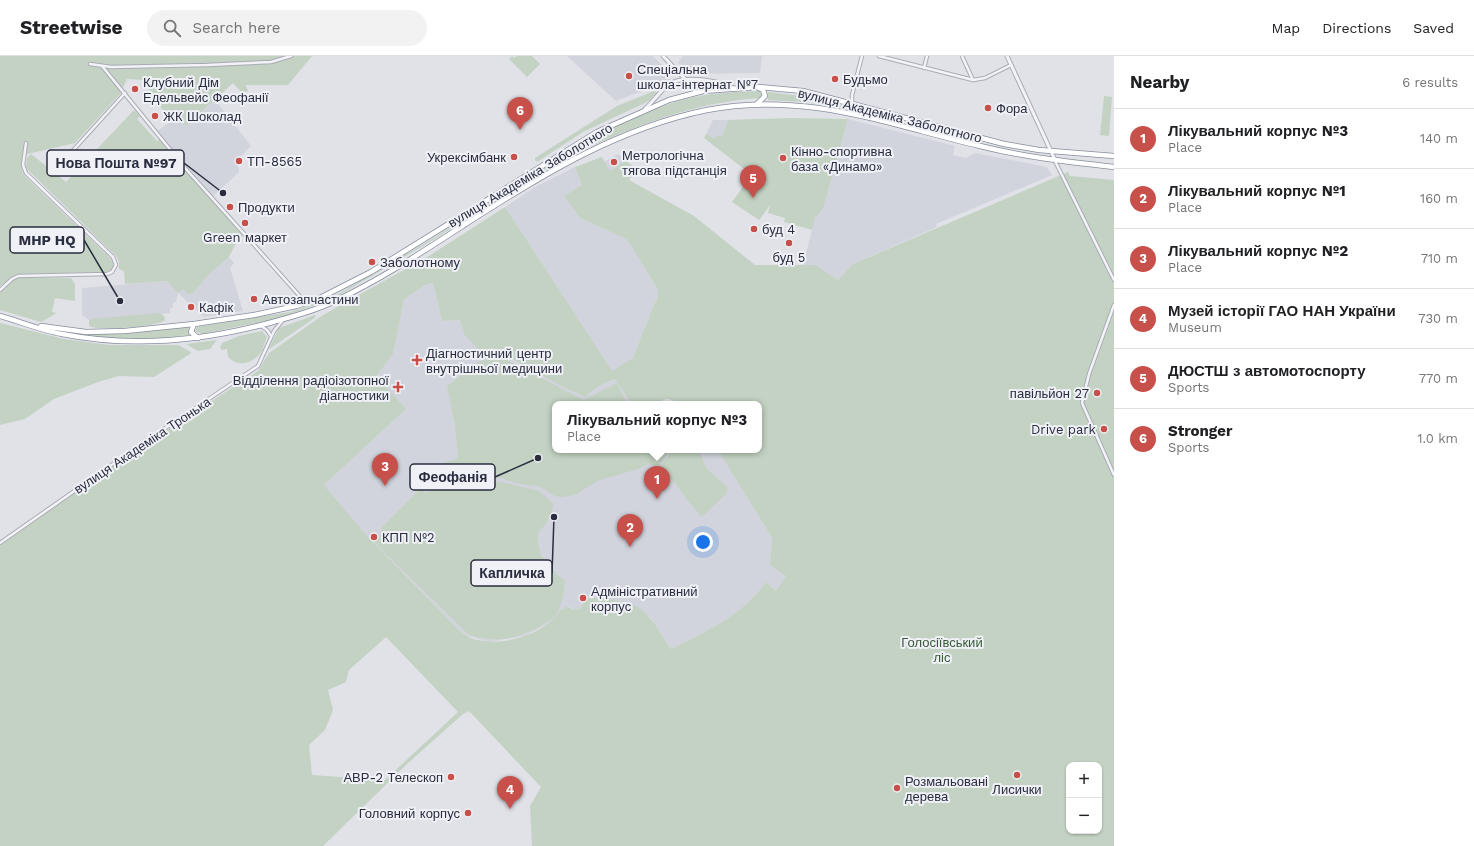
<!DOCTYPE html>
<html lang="en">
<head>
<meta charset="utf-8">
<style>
	body { margin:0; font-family:"Work Sans",sans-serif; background:#f2f2f2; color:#202124 }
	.controls { position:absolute; right:12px; bottom:12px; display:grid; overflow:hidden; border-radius:8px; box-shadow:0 1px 3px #0004 }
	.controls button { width:36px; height:36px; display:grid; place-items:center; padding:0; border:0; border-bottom:1px solid #e0e0e0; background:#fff; color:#202124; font:20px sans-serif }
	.you { position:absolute; left:703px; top:486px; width:14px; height:14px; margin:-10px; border:3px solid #fff; border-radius:50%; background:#1a73e8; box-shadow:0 0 0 6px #1a73e833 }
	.badge { display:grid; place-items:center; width:26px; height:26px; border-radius:50%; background:#c7504b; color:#fff; font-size:13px; font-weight:700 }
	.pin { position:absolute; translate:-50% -33px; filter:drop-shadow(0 1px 2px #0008) }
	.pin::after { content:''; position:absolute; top:21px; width:14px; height:12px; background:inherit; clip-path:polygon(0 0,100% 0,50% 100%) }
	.popup { position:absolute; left:552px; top:345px; width:210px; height:52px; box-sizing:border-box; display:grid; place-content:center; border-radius:8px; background:#fff; filter:drop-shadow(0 1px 3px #0005); font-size:13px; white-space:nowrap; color:#757577 }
	.popup b { font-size:15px; color:#202124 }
	.popup::after { content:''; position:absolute; left:50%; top:100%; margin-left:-8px; border:8px solid transparent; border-top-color:#fff }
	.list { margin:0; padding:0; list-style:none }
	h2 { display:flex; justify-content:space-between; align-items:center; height:52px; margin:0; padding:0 16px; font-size:17px }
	h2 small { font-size:13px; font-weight:400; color:#757577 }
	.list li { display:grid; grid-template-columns:26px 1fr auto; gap:12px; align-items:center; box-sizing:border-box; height:60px; padding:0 16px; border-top:1px solid #e0e0e0 }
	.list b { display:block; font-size:15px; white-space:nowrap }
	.list p { margin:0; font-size:13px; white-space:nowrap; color:#757577 }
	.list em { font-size:13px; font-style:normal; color:#757577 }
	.icon { flex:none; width:22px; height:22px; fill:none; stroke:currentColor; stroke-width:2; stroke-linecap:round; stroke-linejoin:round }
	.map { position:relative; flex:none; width:1114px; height:790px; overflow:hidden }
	header { display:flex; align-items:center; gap:24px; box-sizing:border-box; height:56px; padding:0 20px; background:#fff; border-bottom:1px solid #e0e0e0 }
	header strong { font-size:19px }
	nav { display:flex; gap:22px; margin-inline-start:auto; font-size:14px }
	.search { width:280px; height:36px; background:#f2f2f2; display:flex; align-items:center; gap:10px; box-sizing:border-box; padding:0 14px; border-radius:22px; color:#757577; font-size:15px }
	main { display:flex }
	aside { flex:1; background:#fff }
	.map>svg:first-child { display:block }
	.built { fill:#d2d4dd }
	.green { fill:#c3d2c2; fill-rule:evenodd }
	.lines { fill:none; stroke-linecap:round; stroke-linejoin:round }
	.minor-casing { stroke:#a9acb5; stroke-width:4.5 }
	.tertiary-casing { stroke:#a9acb5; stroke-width:5 }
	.trunk-casing { stroke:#888d9e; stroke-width:6 }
	.minor { stroke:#f3f3f7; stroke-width:2.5 }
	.tertiary { stroke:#f3f3f7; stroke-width:3 }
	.trunk { stroke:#fff; stroke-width:4.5 }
	.poi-dot { fill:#c7504b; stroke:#eff1f6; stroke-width:1.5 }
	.labels { text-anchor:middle; stroke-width:4; stroke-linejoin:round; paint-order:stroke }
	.poi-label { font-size:13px; fill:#292d3f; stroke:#eff1f6; text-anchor:start }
	.street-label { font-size:13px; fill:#292d3f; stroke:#eff1f6 }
	.park-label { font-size:13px; fill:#385a38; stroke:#eff1f6 }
	.leader { fill:none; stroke:#292d3f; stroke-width:1.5 }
	.callout-dot { fill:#292d3f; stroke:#eff1f6; stroke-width:1.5 }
	.callout { fill:#eff1f6; stroke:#292d3f; stroke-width:1.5 }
	.callout-label { font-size:14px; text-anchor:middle; font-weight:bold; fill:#292d3f }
</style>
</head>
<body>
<header>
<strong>Streetwise</strong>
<div class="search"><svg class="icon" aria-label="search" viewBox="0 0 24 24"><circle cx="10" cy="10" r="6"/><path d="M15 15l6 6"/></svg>Search here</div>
<nav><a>Map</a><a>Directions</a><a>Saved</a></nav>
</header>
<main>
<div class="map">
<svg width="1114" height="790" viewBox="0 0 1114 790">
	<rect width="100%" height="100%" fill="#e0e2e8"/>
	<!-- built -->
	<g class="built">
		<polygon points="567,0 653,0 670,17 670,24 616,45"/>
		<polygon points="683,0 762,0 760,17 690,18 678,7"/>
		<polygon points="215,44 251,90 235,106 239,112 239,116 213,140 157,75 179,60 186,70"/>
		<polygon points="848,63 955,90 953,99 966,102 975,97 1047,111 1052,119 936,168 937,171 853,208 838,224 816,209 803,209 815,162 823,153"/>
		<polygon points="713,64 728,64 722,80 715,83 706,78"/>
		<polygon points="618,98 626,105 610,115 604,106"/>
		<polygon points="575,111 582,129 564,140 580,162 627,183 658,234 658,242 654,248 633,302 612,316 505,151 535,131"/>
		<polygon points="229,201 234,207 230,212 243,255 204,261 178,237 176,246 173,247 173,252 170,252 170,257 89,264 82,259 82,232 167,225 178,237 183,233 193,237 209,218"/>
		<polygon points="433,227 442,265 460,264 464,278 561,330 585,341 599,330 616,323 632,348 555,348 555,394 718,394 772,482 770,509 786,520 776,535 766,526 760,535 738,556 719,569 671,593 650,561 631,548 605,543 599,539 596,543 588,541 579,554 574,554 568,550 563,554 561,553 556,561 547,568 525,580 488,586 468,580 459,574 368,481 324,429 406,353 375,320 393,298 404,243 427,228"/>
	</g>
	<!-- green -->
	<g class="green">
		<polygon points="0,0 312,0 288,29 246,29 248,35 242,37 233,27 186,70 179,60 170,66 143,24 127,23 120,38 75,87 23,99 21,111 24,119 111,203 113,206 113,213 107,216 16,218 0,230"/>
		<polygon points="512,0 514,2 517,0 532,0 540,8 527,21 509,3"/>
		<polygon points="654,35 657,36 649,45 583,76 537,106 535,104 535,102 617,50"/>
		<path d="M759 35 762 38 760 42C696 46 638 69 580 95 568 100 535 122 527 123 575 92 627 59 682 44 707 37 733 36 759 35Z"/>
		<polygon points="768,36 809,41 872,58 820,47 768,44"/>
		<polygon points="1104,40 1112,41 1109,80 1100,79"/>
		<polygon points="134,54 140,60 137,63 157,85 160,83 243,180 235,189 229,201 209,218 193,237 188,238 183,233 178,237 167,225 125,228 124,215 119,213 119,206 116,200 26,112 27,102 31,98 66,126"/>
		<polygon points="791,62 848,63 823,153 815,162 812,174 784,166 785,162 768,157 770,149 759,164 732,146 745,128 746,120 748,116 704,82 706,78 715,83 716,80 722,80 728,64"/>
		<path d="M602 101 610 115 626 105 637 113 629 124 694 160 755 209H816L838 224 853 208 1068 116 1070 120 1114 124V790H532L530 750 541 731 469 655 463 658 407 708 323 790H0V489L141 391 258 315 269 297 323 259 429 200 505 151 612 315 633 302 654 248 658 242V234L627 183 580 162 564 140 582 129 575 111ZM433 227 442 265 460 264 464 278 481 296 492 292 561 330 585 341 599 330 615 323 632 348C638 348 646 349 652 348 668 344 663 339 680 348H759V394H718L772 482 770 509 786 520 776 535 766 526C743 559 706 576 671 593 660 577 649 553 629 547 618 544 608 545 599 539L596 543 594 541 592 543 588 541 579 554 576 552 574 554 566 550 563 554 561 553C546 578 506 590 478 584 471 583 465 579 459 574L368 481 324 429 406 353 376 320 393 298 404 243 427 228ZM386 581 458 656 385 724 312 719 309 689 325 674 333 654 328 634 346 626 349 614ZM1069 709H1099V775H1069Z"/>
		<polygon points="524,125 525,126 428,187 334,242 276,263 202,278 195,275 197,271 290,256 333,241 427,186"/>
		<polygon points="71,222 75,228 75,245 55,242 52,256 57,257 41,266 0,254 0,237 14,224 19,222"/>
		<path d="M160 257 164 260 165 264C158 271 98 275 89 270V264L92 263Z"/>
		<polygon points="315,259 316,261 268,294 279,272"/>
		<polygon points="0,267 64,283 109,289 178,289 191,296 190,298 154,321 119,320 98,326 54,343 25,363 0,369"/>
		<polygon points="188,271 190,282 121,283 64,276 118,278"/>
		<path d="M262 275 267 281C265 285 263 295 259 299 250 308 238 311 228 301L227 293 222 294 220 292 222 287 239 280Z"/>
		<polygon points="217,284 210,293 198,295 186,288"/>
		<path d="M497 299 584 344 617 327 627 348H555V394L669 395 658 412C651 407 647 408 641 412L597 425 575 439 561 441 555 440 541 431 516 427 501 422 442 418V410L445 406 454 404 458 401 455 369 447 330 478 306Z"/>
		<polygon points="672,394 699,394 706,412 728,432 726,438 702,461 687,444 676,428 659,414"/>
		<path d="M447 424 501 426 539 435 553 447C553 460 546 468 538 477V487L541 500 548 505C551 514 557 520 565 524 564 536 562 550 555 560 552 563 548 565 545 567 523 582 493 589 468 578L374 486 380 480 382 471 421 432 426 437 435 428Z"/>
	</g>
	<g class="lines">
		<!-- minor casing -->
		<g class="minor-casing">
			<g id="minor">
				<polyline points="879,0 973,24 985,22 1011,9"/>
				<polyline points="962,0 973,24"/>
				<polyline points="90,8 111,11 207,9 271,6 291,0"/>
				<polyline points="102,10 186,113 306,247"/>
				<polyline points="924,12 927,0"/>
				<polyline points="852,47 852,39 862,0"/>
				<polyline points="67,101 125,37"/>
				<polyline points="1055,105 1114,224"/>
				<polyline points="0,234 12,223 18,220 107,218 112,216 116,209 113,201 26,117 23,109 26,87"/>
				<polyline points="1114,249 1089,318 1082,347 1114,419"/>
				<polyline points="261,270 267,274 271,280"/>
				<polyline points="0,487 140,389 258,310 274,275 283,264"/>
			</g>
		</g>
		<!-- tertiary casing -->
		<g class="tertiary-casing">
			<g id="tertiary">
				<polyline points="663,0 686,24"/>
				<polyline points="1007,0 1055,104"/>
				<path d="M645 53C653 46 660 35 668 29 683 18 719 25 734 32"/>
			</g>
		</g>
		<!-- trunk casing -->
		<g class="trunk-casing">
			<g id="trunk">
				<polyline points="757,48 765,40 763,34 759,32"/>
				<path d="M0 260C21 266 41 274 62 278 133 292 204 285 273 266 294 260 315 255 335 245 380 224 424 195 467 167 542 119 618 72 707 54 805 35 886 68 980 90 1024 101 1069 106 1114 111"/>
				<polyline points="194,268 191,276 198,282"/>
				<polyline points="41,270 86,276 125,275 194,268 254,259 296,250 318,243 371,216 597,76 669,44 703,35 758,31 803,35 1004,88 1039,94 1114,100"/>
			</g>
		</g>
		<!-- minor -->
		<use href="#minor" class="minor"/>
		<!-- tertiary -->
		<use href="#tertiary" class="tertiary"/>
		<!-- trunk -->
		<use href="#trunk" class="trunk"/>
	</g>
	<!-- markers -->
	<g class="poi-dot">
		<circle cx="629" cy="20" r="4"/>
		<circle cx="835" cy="23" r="4"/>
		<circle cx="135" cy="33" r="4"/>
		<circle cx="988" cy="52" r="4"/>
		<circle cx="155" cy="60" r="4"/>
		<circle cx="514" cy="101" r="4"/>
		<circle cx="783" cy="102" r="4"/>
		<circle cx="239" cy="105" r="4"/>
		<circle cx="614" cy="106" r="4"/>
		<circle cx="230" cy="151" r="4"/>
		<circle cx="245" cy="167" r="4"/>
		<circle cx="754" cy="173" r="4"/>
		<circle cx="789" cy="187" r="4"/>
		<circle cx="372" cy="206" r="4"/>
		<circle cx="254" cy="243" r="4"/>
		<circle cx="191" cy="251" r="4"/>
		<path d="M415 298h4v4h4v4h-4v4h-4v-4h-4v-4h4z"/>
		<path d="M396 325h4v4h4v4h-4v4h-4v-4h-4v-4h4z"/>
		<circle cx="1097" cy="337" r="4"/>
		<circle cx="1104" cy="373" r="4"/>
		<circle cx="374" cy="481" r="4"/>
		<circle cx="583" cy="542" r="4"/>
		<circle cx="1017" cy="719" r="4"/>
		<circle cx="451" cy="721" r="4"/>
		<circle cx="897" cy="732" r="4"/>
		<circle cx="468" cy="757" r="4"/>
	</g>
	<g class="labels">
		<!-- poi labels -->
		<g class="poi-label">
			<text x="637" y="18">Спеціальна<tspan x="637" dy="15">школа-інтернат №7</tspan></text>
			<text x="843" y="28">Будьмо</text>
			<text x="143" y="31">Клубний Дім<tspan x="143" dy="15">Едельвейс Феофанії</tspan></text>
			<text x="996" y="57">Фора</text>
			<text x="163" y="65">ЖК Шоколад</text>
			<text x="791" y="100">Кінно-спортивна<tspan x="791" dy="15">база «Динамо»</tspan></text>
			<text x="622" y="104">Метрологічна<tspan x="622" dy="15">тягова підстанція</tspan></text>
			<text x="506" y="106" text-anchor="end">Укрексімбанк</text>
			<text x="247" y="110">ТП-8565</text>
			<text x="238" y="156">Продукти</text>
			<text x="762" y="178">буд 4</text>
			<text x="245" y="186" text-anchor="middle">Green маркет</text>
			<text x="789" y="206" text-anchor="middle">буд 5</text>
			<text x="380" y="211">Заболотному</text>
			<text x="262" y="248">Автозапчастини</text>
			<text x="199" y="256">Кафік</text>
			<text x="426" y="302">Діагностичний центр<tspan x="426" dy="15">внутрішньої медицини</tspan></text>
			<text x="389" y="329" text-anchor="end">Відділення радіоізотопної<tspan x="389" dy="15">діагностики</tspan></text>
			<text x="1089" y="342" text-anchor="end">павільйон 27</text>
			<text x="1096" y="378" text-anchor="end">Drive park</text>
			<text x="382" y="486">КПП №2</text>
			<text x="591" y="540">Адміністративний<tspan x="591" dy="15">корпус</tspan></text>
			<text x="443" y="726" text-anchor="end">АВР-2 Телескоп</text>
			<text x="905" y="730">Розмальовані<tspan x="905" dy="15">дерева</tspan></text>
			<text x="1017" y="738" text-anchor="middle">Лисички</text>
			<text x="460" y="762" text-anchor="end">Головний корпус</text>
		</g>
		<!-- street labels -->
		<g class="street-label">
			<text transform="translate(890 59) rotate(14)" y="5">вулиця Академіка Заболотного</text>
			<text transform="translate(530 119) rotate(-31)" y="5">вулиця Академіка Заболотного</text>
			<text transform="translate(142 389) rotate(-34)" y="5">вулиця Академіка Тронька</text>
		</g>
		<!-- park labels -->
		<g class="park-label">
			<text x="942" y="591">Голосіївський<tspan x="942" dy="15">ліс</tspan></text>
		</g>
	</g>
	<!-- callouts -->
	<path class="leader" d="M223 137L184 107M120 245L84 184M538 402L495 421M554 461L552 517"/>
	<g class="callout-dot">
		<circle cx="223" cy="137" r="4"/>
		<circle cx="120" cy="245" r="4"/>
		<circle cx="538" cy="402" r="4"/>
		<circle cx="554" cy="461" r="4"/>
	</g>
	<g class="callout">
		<rect x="47" y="94" width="137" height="26" rx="4"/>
		<rect x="10" y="171" width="74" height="26" rx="4"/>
		<rect x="410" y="408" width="85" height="26" rx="4"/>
		<rect x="471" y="504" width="81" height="26" rx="4"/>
	</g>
	<g class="callout-label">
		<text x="116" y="112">Нова Пошта №97</text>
		<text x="47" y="189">MHP HQ</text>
		<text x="453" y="426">Феофанія</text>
		<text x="512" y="522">Капличка</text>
	</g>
</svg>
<div class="controls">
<button>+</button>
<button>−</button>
</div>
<div class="you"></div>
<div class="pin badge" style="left:657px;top:443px">1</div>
<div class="popup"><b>Лікувальний корпус №3</b>Place</div>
<div class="pin badge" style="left:630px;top:491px">2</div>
<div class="pin badge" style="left:385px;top:430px">3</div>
<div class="pin badge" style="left:510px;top:753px">4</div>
<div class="pin badge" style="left:753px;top:142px">5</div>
<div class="pin badge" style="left:520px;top:74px">6</div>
</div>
<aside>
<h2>Nearby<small>6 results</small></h2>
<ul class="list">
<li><span class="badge">1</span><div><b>Лікувальний корпус №3</b><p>Place</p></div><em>140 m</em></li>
<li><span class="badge">2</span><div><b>Лікувальний корпус №1</b><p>Place</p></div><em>160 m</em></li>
<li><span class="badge">3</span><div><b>Лікувальний корпус №2</b><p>Place</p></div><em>710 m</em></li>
<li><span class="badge">4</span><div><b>Музей історії ГАО НАН України</b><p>Museum</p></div><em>730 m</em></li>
<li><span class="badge">5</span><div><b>ДЮСТШ з автомотоспорту</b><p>Sports</p></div><em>770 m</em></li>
<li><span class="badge">6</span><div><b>Stronger</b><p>Sports</p></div><em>1.0 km</em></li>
</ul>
</aside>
</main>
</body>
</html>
